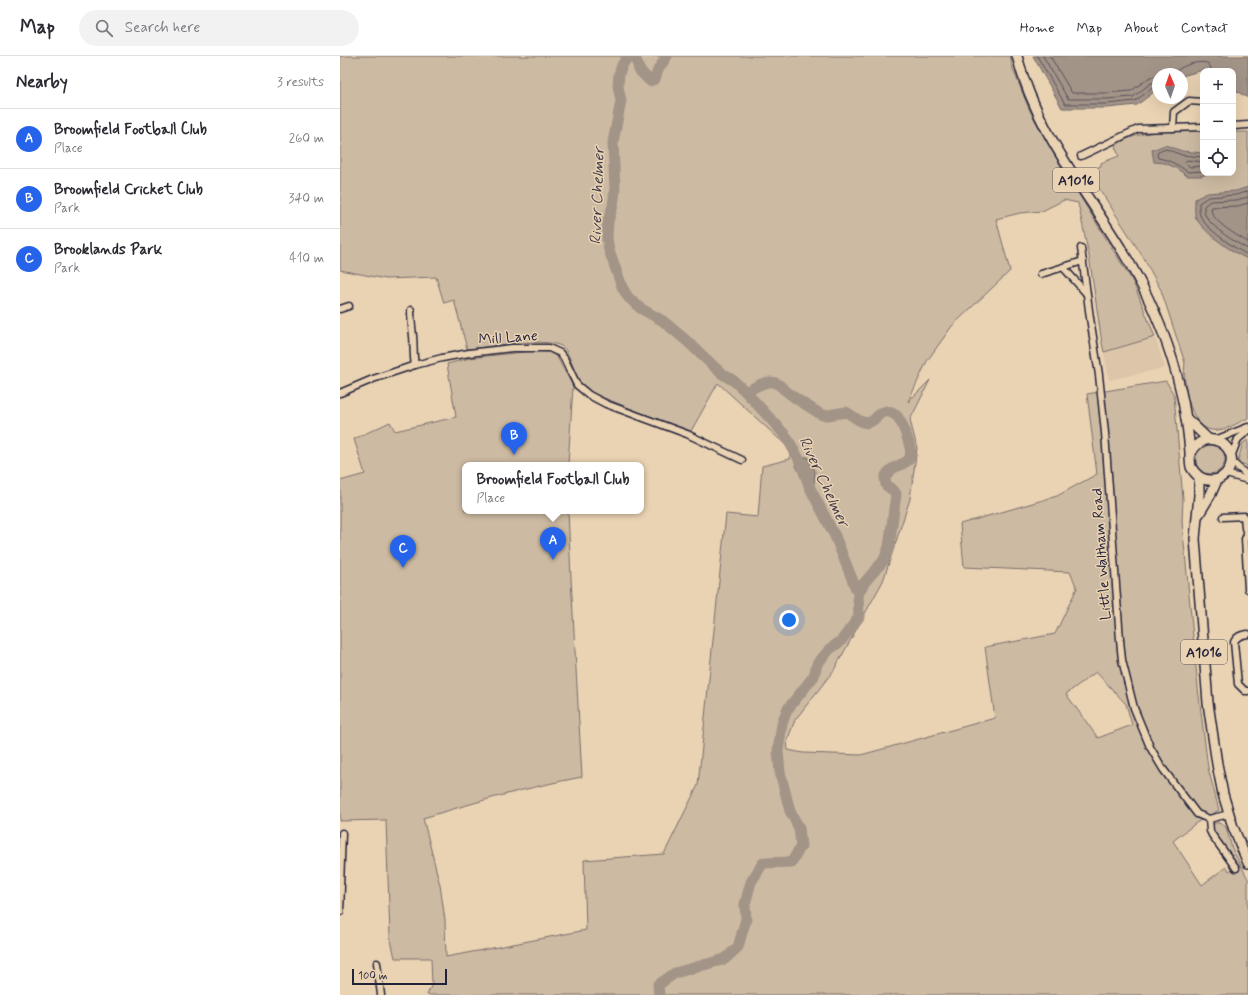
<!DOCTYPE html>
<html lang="en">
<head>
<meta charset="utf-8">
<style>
	body { margin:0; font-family:Mynerve,sans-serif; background:#f2f2f3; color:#2b2b33 }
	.controls { position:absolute; right:12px; top:12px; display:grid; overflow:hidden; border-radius:8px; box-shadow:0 4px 16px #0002 }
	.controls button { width:36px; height:36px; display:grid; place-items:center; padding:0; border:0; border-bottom:1px solid #e1e1e2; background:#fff; color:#2b2b33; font:20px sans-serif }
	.compass { position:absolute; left:812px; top:12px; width:36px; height:36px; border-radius:50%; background:#fff; box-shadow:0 4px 16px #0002; rotate:358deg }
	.scale { position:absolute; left:12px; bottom:10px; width:95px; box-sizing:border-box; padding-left:4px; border:2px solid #22223b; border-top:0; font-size:11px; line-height:14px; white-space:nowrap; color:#22223b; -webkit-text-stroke:3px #ead3b3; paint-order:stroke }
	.you { position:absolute; left:449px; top:564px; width:14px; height:14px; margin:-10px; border:3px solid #fff; border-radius:50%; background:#1a73e8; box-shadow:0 0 0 6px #1a73e833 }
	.badge { display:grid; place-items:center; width:26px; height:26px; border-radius:50%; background:#2563eb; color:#fff; font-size:13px; font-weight:700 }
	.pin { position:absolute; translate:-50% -33px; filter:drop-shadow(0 1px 2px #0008) }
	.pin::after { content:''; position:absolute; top:21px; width:14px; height:12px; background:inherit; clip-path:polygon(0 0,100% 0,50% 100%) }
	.popup { position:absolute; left:122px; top:406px; width:182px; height:52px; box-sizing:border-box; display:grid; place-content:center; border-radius:8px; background:#fff; filter:drop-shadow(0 1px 3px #0005); font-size:13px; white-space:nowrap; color:#7c7c81 }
	.popup b { font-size:15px; color:#2b2b33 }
	.popup::after { content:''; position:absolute; left:50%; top:100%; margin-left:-8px; border:8px solid transparent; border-top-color:#fff }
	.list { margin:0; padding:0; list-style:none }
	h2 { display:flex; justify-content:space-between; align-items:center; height:52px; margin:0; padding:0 16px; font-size:17px }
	h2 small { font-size:13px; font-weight:400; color:#7c7c81 }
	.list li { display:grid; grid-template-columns:26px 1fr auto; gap:12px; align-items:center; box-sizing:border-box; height:60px; padding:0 16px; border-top:1px solid #e1e1e2 }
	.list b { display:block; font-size:15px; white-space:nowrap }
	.list p { margin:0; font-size:13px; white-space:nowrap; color:#7c7c81 }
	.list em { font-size:13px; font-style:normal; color:#7c7c81 }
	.icon { flex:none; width:22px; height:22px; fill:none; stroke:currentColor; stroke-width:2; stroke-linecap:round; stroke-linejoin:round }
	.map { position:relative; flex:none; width:908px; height:939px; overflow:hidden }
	header { display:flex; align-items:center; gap:24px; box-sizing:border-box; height:56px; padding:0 20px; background:#fff; border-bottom:1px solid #e1e1e2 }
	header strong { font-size:19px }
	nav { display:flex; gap:22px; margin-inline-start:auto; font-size:14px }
	.search { width:280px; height:36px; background:#f2f2f3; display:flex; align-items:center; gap:10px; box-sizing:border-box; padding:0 14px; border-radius:22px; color:#7c7c81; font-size:15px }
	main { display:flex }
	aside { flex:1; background:#fff }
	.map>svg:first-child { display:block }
	.built { fill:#dbc6aa }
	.green { fill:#cdbaa2; stroke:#786e6e; fill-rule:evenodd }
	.water { fill:#a39488; stroke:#6f6669 }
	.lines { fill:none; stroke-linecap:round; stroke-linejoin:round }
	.shore { stroke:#56505a; stroke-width:1 }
	.river { stroke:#a39488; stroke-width:11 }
	.minor-casing { stroke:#22223b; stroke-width:9 }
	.primary-casing { stroke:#22223b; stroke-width:12 }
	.minor { stroke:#ead3b3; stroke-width:6 }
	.primary { stroke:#ead3b3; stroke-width:9 }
	.labels { text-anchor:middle; stroke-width:3; stroke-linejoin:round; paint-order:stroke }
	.shield { fill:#ead3b3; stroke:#5e575f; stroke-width:1 }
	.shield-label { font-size:14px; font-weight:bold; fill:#22223b }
	.street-label { font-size:15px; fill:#22223b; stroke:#ead3b3 }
	.water-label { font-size:16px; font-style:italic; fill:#423e4e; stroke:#ead3b3 }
</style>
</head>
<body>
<header>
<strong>Map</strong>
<div class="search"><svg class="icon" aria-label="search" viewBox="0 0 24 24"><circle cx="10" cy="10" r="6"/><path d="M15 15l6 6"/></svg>Search here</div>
<nav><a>Home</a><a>Map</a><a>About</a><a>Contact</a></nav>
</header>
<main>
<aside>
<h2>Nearby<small>3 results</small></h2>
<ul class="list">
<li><span class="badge">A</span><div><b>Broomfield Football Club</b><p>Place</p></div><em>260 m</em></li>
<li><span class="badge">B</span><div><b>Broomfield Cricket Club</b><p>Park</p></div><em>340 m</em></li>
<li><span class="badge">C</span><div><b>Brooklands Park</b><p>Park</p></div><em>410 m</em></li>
</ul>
</aside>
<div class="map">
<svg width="908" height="939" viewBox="0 0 908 939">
	<rect width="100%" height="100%" fill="#ead3b3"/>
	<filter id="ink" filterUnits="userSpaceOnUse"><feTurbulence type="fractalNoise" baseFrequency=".025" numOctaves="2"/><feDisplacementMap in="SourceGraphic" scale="8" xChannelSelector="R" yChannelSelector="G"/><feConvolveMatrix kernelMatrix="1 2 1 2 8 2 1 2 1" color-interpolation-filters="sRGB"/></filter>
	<g filter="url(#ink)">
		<!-- built -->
		<polygon class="built" points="815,281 825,312 769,324 764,296"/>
		<!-- green -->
		<g class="green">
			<path d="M0 0H670L673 13 689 53 712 95 793 226 815 281 764 296 762 287 749 200 738 147 724 144 702 155 680 157 656 163 670 215 612 270 587 305 568 346 590 324 570 364 577 392 570 443 543 525 494 614 455 664 447 685 448 694 463 697 521 699 655 662 645 591 715 578 737 532 730 516 624 511 620 468 717 440 757 418 747 338 826 325 834 339 843 443 842 466 858 632 868 712 879 754 856 767 833 785 862 829 886 811 889 815 894 812 869 771C876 765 879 766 886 771L892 792 908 823V939H87L92 928 91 902H55L50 880 46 764 0 765V425L25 418 14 383 50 366 55 375 116 361 107 308 130 302 192 295 209 296 217 301 233 330 228 409H125V455H228L231 522 242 721C188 731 136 746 83 762L100 829 105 864 106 901 246 874 244 804 324 798 358 729 386 458 418 461 422 410 450 403V393L378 327 351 375C325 366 298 356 272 345 263 341 252 338 244 332 234 322 231 295 221 290 203 281 149 291 127 293L114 244 104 247 96 221 46 223 0 214ZM756 616 786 648 792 669 758 682 726 638Z"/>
			<path d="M829 74H863V117H893V76H908V362C897 367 884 376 871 374 849 370 842 324 845 307L821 234 803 201 748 115 761 110V107L779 100 775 90C790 78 811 77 829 74Z"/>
			<polygon points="908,384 908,411 898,404 903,387"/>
			<circle cx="870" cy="403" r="15"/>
		</g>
		<!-- water -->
		<g class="water">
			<polygon points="693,0 908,0 908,42 893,33 893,15 863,14 842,20 842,18 818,18 818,33 797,49 767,52 722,52"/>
			<polygon points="825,89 842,95 863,97 863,117 871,117 861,120 847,120 836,112 825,107 814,106 812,94"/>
			<path d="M908 131V203C893 197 863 176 856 162 854 158 855 149 855 143L867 137 896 135Z"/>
			<path d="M463 401H468L475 415 474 428 469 432C465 422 457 417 455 406Z"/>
		</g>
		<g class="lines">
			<!-- shore -->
			<g class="shore">
				<polyline points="697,0 725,48 767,48 795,45 814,31 818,31"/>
				<polyline points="703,0 728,43 766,43 793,41 811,27 818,26"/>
				<polyline points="710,0 732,37 766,37 791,35 810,21 818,20"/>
				<path d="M834 18C838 10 861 3 869 8L872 15"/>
				<path d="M863 101 842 99 826 93 818 96 817 98 818 102C830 104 838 109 848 116L863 115"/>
				<polyline points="863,106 847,104 845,106 850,111 863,110"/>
				<path d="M908 135 896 139 868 141 859 147C859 151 859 156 860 159 864 172 896 193 908 199"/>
				<path d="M908 141 897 144 870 145 864 150C864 153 864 157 865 159 873 173 895 186 908 193"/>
				<path d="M908 147 898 150 872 151 871 153C872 166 898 180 908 186"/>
			</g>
			<!-- river -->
			<g class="river">
				<path d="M406 336C414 332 423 325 432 326 438 326 441 331 445 334 456 344 470 351 482 359H488L506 356C513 359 523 371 532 365 538 361 537 358 546 355 550 356 553 357 557 360 562 366 573 393 570 401 567 410 550 408 545 422L546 429 554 435 556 438 549 491 544 504 524 527 518 538"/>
				<polyline points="319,939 318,929 335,917 385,903 398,891 406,863 405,848 411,826 423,807 452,806 461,790 459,772 450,755 440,716 438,695 442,668 447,654 474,620 477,608 490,593 501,585 519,561 518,538 495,480 470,432 460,405 446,380 406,336 394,325 381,317 348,286 323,265 300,252 288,241 282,231 269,194 267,182 268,165 273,150 275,134 273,86 281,45 278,30 279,18 282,9 287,2 293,1 297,6 299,14 310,25 315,23 318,14 327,0"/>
			</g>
			<!-- minor casing -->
			<g class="minor-casing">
				<g id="minor">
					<polyline points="893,70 908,69"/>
					<polyline points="833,72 834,56 849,45 863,46"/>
					<polyline points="741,100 798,73 863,71"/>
					<polyline points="741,192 750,262 759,319 765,377 780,584 782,604 794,652 810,691 823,713 857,758 869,763 889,758"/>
					<polyline points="723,211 746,237"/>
					<polyline points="701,218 743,205"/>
					<polyline points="0,253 9,250"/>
					<path d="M71 254C71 264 72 271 73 280 74 290 73 299 75 309"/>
					<polyline points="0,337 33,323 75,309 102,302 129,297 172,292 209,292 220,297 224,302 237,329 249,339 266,348 347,378 402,404"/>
					<polyline points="875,384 908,371"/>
					<polyline points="891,401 898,383 908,375"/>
					<polyline points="891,405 908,420"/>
					<polyline points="886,418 908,424"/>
					<polyline points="883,461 904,460 905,472 907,478"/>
					<polyline points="908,477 905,483 908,533"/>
					<path d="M908 578C901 579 897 580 894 586L898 628 905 635H908"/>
					<polyline points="869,763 870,775 872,779 896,812"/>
					<polyline points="0,830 2,777"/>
					<polyline points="0,856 1,830"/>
					<polyline points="37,907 41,939"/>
				</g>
			</g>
			<!-- primary casing -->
			<g class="primary-casing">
				<g id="primary">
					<path d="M677 0C700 91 769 159 808 242 826 280 840 322 846 363 848 374 849 385 850 396 850 402 850 406 851 411 856 420 863 425 873 424 880 424 884 420 888 415 903 391 864 367 850 399"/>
					<polyline points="846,362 868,383"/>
					<polyline points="859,421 859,439 855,483 868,647 877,708 883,738 893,771 908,807"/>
					<polyline points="859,458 871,438 877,424"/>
				</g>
			</g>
			<!-- minor -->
			<use href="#minor" class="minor"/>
			<!-- primary -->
			<use href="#primary" class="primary"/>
		</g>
	</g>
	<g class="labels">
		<!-- shield labels -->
		<g class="shield">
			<rect x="713" y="112" width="46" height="24" rx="3"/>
			<rect x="841" y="584" width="46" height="24" rx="3"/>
		</g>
		<g class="shield-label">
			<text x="736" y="129">A1016</text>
			<text x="864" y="601">A1016</text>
		</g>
		<!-- street labels -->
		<g class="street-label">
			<text transform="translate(168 281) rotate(-4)" y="5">Mill Lane</text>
			<text transform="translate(761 498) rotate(-94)" y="5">Little Waltham Road</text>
		</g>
		<!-- water labels -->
		<g class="water-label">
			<text transform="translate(256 140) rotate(-88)" y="6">River Chelmer</text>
			<text transform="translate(485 425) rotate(65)" y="6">River Chelmer</text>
		</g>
	</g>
</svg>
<div class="controls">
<button>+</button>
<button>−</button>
<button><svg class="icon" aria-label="locate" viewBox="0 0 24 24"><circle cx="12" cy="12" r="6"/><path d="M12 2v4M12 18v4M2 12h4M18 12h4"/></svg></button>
</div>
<svg class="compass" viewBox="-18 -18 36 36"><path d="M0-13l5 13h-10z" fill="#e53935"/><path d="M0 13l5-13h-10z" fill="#7c7c81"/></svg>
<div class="scale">100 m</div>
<div class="you"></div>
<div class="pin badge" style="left:213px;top:504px">A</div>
<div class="popup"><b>Broomfield Football Club</b>Place</div>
<div class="pin badge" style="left:174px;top:399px">B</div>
<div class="pin badge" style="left:63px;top:512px">C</div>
</div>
</main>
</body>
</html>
